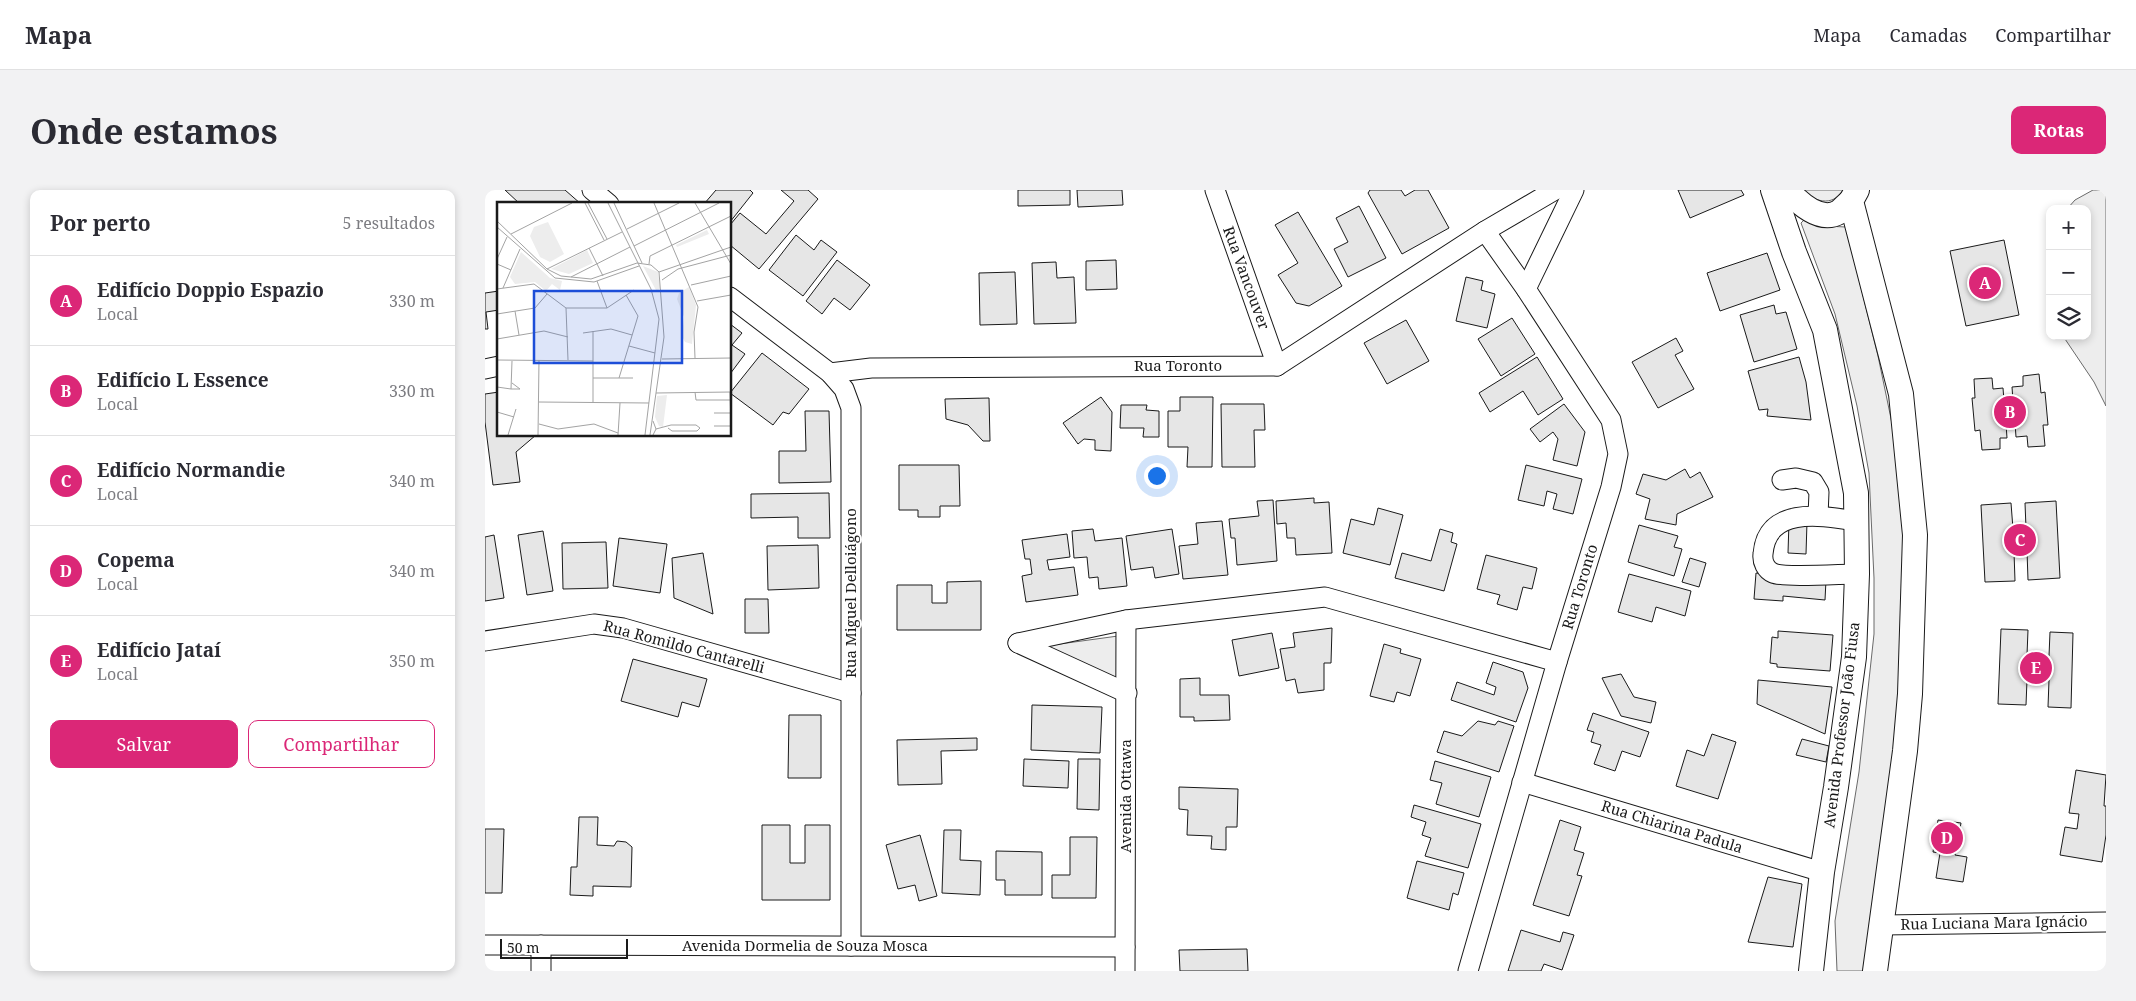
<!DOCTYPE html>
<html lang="pt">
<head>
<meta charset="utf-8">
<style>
	body { margin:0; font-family:"Noto Serif",serif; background:#f2f2f3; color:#2b2b33 }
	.controls { position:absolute; right:15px; top:15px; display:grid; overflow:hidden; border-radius:10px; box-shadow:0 2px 8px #0003 }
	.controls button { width:45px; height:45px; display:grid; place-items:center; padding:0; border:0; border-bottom:1px solid #e1e1e2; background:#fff; color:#2b2b33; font:25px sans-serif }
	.scale { position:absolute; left:15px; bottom:12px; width:128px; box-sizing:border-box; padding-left:5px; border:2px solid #1a1a1a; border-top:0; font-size:14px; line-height:18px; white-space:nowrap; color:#1a1a1a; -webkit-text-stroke:4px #fff; paint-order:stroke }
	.you { position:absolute; left:671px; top:285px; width:18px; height:18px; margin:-12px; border:4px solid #fff; border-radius:50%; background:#1a73e8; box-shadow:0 0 0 8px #1a73e833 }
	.badge { display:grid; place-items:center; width:32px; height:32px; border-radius:50%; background:#db2777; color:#fff; font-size:16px; font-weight:700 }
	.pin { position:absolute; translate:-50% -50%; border:2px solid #fff; box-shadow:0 1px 5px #0006 }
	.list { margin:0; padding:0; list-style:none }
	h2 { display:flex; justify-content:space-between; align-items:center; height:65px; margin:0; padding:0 20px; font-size:21px }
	h2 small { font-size:16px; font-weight:400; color:#7c7c81 }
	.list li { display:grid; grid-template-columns:32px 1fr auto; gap:15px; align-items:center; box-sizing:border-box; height:90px; padding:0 20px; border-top:1px solid #e1e1e2 }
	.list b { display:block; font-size:19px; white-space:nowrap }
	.list p { margin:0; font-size:16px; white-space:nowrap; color:#7c7c81 }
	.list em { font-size:16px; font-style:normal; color:#7c7c81 }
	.actions { display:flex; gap:10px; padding:15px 20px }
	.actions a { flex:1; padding:11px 0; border:1px solid #db2777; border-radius:10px; text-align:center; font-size:18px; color:#db2777 }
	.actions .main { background:#db2777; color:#fff }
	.icon { flex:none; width:28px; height:28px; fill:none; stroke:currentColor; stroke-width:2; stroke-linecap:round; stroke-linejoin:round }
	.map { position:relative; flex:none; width:1621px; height:781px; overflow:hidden; border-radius:10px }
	header { display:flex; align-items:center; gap:30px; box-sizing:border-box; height:70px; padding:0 25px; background:#fff; border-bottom:1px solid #e1e1e2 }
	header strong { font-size:24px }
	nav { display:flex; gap:28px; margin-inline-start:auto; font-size:18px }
	.intro { display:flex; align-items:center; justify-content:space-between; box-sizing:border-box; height:120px; padding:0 30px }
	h1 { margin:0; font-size:35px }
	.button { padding:12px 22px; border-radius:10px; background:#db2777; color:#fff; font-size:18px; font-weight:700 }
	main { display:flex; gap:30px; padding:0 30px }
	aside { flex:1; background:#fff; border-radius:10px; box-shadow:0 2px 8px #0003 }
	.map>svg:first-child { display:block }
	.green { fill:#ededed; stroke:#6a6a6a }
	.building { fill:#e6e6e6; stroke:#1a1a1a }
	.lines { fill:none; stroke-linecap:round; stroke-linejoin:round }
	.minor-casing { stroke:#1a1a1a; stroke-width:21 }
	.major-casing { stroke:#1a1a1a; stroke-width:26 }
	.minor { stroke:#fff; stroke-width:19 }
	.major { stroke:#fff; stroke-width:24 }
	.labels { text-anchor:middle; stroke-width:4; stroke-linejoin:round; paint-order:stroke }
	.street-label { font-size:15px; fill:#1a1a1a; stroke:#fff }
	.inset-road { fill:none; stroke:#a3a3a3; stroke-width:1 }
	.view { fill:#1d4ed8; fill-opacity:0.15; stroke:#1d4ed8; stroke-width:2.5 }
	.inset-edge { fill:none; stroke:#1a1a1a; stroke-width:2.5 }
</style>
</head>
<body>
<header>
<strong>Mapa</strong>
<nav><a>Mapa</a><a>Camadas</a><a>Compartilhar</a></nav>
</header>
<div class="intro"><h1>Onde estamos</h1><a class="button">Rotas</a></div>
<main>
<aside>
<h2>Por perto<small>5 resultados</small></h2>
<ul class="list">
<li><span class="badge">A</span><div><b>Edifício Doppio Espazio</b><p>Local</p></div><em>330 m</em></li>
<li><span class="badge">B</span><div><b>Edifício L Essence</b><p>Local</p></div><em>330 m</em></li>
<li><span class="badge">C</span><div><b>Edifício Normandie</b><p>Local</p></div><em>340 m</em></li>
<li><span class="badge">D</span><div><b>Copema</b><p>Local</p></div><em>340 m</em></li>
<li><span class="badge">E</span><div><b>Edifício Jataí</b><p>Local</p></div><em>350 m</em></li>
</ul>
<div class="actions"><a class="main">Salvar</a><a>Compartilhar</a></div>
</aside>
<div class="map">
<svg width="1621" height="781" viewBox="0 0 1621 781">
	<rect width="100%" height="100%" fill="#fff"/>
	<!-- green -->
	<g class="green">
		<path d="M1316 0H1358C1347 18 1329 11 1316 0Z"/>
		<polygon points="1608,0 1621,0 1621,216 1609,192 1578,146 1602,146 1602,19 1582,19 1590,10"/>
		<polygon points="1319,30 1340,36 1361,37 1393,166 1415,272 1420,405 1416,516 1380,781 1352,781 1350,731 1374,582 1389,444 1389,388 1384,283 1372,216 1350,124 1316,33"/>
		<polygon points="633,446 632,489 560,456"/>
	</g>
	<!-- building -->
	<g class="building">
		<polygon points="20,0 80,0 96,14 35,14"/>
		<polygon points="231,0 265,0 268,3 245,32 245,14 219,14"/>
		<polygon points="296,0 323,0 333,9 274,79 245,55 245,35 255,23 281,44 309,11"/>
		<polygon points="533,0 585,0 585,15 533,16"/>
		<polygon points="592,0 637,0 638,15 593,17"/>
		<polygon points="885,0 916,0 920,6 930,0 943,0 964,38 917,64 883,3"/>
		<polygon points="1193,0 1256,0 1259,5 1205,28"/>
		<polygon points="874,16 901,68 863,87 849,59 863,52 851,28"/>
		<polygon points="813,22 857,96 824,116 811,113 793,85 813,73 790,35"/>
		<polygon points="311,45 329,60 336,50 352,62 318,106 284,80"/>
		<polygon points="1519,50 1534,125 1481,136 1465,61"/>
		<polygon points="1282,63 1295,100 1235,121 1222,83"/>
		<polygon points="352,70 385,95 365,120 349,108 337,124 321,111"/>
		<polygon points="631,70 632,99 601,100 601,71"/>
		<polygon points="571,72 572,88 589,87 591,133 549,134 547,73"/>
		<polygon points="530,82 532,134 495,135 494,83"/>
		<polygon points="981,87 998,91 996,100 1010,104 1002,138 971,131"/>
		<polygon points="14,101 14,120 1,122 3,139 0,139 0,103"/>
		<polygon points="1289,115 1291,124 1301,122 1312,159 1269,172 1255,125"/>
		<polygon points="1027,128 1050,164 1016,186 993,149"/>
		<polygon points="921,130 944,171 902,194 879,153"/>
		<polygon points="245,134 257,143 247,155 260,164 245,184"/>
		<polygon points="1191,148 1198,161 1190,165 1209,199 1173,218 1147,172"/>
		<polygon points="277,163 324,199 304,224 298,222 288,235 245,203"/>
		<polygon points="1052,167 1078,209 1053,225 1038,201 1005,222 994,203"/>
		<polygon points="1314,167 1321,192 1326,230 1282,226 1283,219 1274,220 1263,181"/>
		<polygon points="1554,184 1556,203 1560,202 1563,235 1558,235 1560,256 1543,257 1542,246 1531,247 1530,233 1521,234 1522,248 1515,248 1515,259 1497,260 1495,240 1490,241 1487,208 1490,208 1489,189 1507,188 1508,199 1518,198 1519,211 1528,211 1527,197 1538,196 1538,186"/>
		<polygon points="14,202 14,245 51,245 31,262 35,292 8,295 0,232 0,204"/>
		<polygon points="616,207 627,222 626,261 610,260 610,250 599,249 593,254 578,233"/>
		<polygon points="695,207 728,207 727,277 702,277 703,257 683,257 683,221 695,221"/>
		<polygon points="504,208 505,251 498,251 483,235 461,229 460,209"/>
		<polygon points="736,214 779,214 780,240 769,240 770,277 737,277"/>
		<polygon points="1079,214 1100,242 1092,276 1068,270 1073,249 1068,242 1055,252 1045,239"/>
		<polygon points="636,215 662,215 661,220 674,221 674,247 658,247 659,238 635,238"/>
		<polygon points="320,221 344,221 346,292 294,293 294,261 321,261"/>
		<polygon points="414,275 474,275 475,316 455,316 455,327 433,327 433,320 414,320"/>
		<polygon points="1041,275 1097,289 1088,324 1068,319 1072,304 1062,301 1059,316 1033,310"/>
		<polygon points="1200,279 1205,288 1215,282 1228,307 1192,324 1191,335 1160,329 1165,309 1151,304 1158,284 1181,290"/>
		<polygon points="344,303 345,348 313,348 313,327 266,328 266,304"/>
		<polygon points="829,308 829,313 844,312 847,363 811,365 810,348 802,348 801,333 792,334 791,311"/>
		<polygon points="788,310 792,371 752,375 750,348 746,348 744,329 774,326 772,311"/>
		<polygon points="1571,311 1575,388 1543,390 1542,361 1529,362 1530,391 1500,392 1496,315 1526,313 1528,339 1541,338 1540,313"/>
		<polygon points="893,318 918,325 905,375 858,363 866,329 889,335"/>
		<polygon points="737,331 743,385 698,389 694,356 713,354 711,333"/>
		<polygon points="1304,331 1322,332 1321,364 1303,363"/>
		<polygon points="1154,335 1193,346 1189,357 1197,359 1189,386 1143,372"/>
		<polygon points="608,339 610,351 637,348 642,396 614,399 613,387 604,388 602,367 589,368 587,341"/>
		<polygon points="687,339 694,384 670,388 668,377 646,380 641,346"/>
		<polygon points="955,339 968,343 966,352 972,354 959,401 910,388 917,363 946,371"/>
		<polygon points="58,341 68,401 42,405 33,345"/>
		<polygon points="582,344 585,367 562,370 564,380 589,377 593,405 541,412 537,386 547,384 545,369 540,369 537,350"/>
		<polygon points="9,345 19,408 0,411 0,347"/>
		<polygon points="134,348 182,354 175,403 128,396"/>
		<polygon points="121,352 123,398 78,399 77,353"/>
		<polygon points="333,355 334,398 283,400 282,356"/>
		<polygon points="218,363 228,424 189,408 187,368"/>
		<polygon points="1001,365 1052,378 1047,399 1038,397 1032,420 1012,414 1015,405 992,399"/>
		<polygon points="1205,368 1221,373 1214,397 1197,392"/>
		<polygon points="1271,383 1341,390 1340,410 1298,406 1298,411 1269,409"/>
		<polygon points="1144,384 1206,401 1200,426 1171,417 1167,432 1133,422"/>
		<polygon points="496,391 496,440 412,440 412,395 447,395 447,413 462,413 462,392"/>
		<polygon points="260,409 283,409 284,443 260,443"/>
		<polygon points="847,438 846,473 839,473 839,500 813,503 810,489 801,491 795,459 810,457 808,443"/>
		<polygon points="1516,439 1543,440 1542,465 1564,466 1565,442 1588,443 1586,518 1563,517 1564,490 1542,490 1541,515 1513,514"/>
		<polygon points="1293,441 1348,445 1345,481 1292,477 1292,474 1285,473 1287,447 1293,448"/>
		<polygon points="787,443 794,478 754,486 747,450"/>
		<polygon points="899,454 916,459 915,463 936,469 925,506 912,502 909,512 885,506"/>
		<polygon points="148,469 222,489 214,517 197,512 193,527 136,511"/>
		<polygon points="1008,472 1038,482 1043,498 1031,532 966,510 972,492 1009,505 1011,497 1001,493"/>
		<polygon points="1136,484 1149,507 1171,512 1166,533 1136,526 1117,488"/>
		<polygon points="715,488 715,505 744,505 745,530 709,531 709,527 695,527 695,489"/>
		<polygon points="1273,490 1347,497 1340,544 1272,514"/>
		<polygon points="547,515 617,517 615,563 546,560"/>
		<polygon points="1108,523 1164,542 1155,567 1137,561 1130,581 1109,574 1116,555 1106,552 1109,542 1102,540"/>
		<polygon points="304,525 336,525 336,588 303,588"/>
		<polygon points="993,531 1010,535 1013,531 1029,536 1014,582 952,562 959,541 977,546"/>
		<polygon points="1227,544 1251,552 1233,609 1191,596 1202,560 1219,566"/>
		<polygon points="492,548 492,560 456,561 457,594 413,595 412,550"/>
		<polygon points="1317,549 1344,556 1341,572 1311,565"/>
		<polygon points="539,569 584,571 583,598 538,596"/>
		<polygon points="593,569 615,569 614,620 592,619"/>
		<polygon points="950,571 1006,587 994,627 951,614 957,593 945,590"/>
		<polygon points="1591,580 1621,585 1619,616 1621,616 1621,645 1617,672 1575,665 1580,637 1592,639 1594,624 1584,623"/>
		<polygon points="694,597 753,599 752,637 741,637 741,660 726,659 727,646 702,645 703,620 694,619"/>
		<polygon points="929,615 996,634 983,678 940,666 946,648 937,645 941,632 926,627"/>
		<polygon points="94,627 113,627 112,655 129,656 132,651 141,652 147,657 146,697 108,696 108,706 85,705 86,677 92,677"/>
		<polygon points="1075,630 1096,637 1089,660 1099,663 1092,685 1097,686 1084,726 1048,715"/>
		<polygon points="1453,630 1476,633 1470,665 1482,667 1478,692 1451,688 1455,663 1448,662"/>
		<polygon points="277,635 305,635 305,673 320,673 320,635 345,635 345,710 277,710"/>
		<polygon points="0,639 19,639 17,703 0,703"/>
		<polygon points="459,640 476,640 475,670 496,671 495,705 457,703"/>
		<polygon points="435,645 452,706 434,711 430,695 413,699 401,655"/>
		<polygon points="585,647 612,647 611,708 567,708 567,685 585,685"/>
		<polygon points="511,661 557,662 557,705 520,705 520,690 511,690"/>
		<polygon points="932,671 979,683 973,705 968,703 964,720 922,708"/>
		<polygon points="1283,687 1317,694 1308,757 1263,752"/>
		<polygon points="1036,740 1075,752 1078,742 1089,745 1077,780 1059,774 1056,781 1023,781"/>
		<polygon points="762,759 763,781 695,781 694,760"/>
	</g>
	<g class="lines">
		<!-- minor casing -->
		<g class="minor-casing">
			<g id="minor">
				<polyline points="107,0 124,14"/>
				<polyline points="730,0 792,176"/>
				<polyline points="1041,99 1089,0"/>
				<polyline points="245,107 345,183 359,199 366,218 366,756"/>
				<polyline points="0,179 14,176"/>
				<polyline points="345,183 386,178 792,176 1000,41 1070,0"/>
				<polyline points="1297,290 1311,288 1328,292 1334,302 1333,326"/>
				<path d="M1371 331C1338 326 1282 315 1278 364 1277 372 1281 380 1288 383 1299 388 1356 384 1372 384"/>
				<polyline points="0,451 109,434 138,438 366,503"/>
				<polyline points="533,453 641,430 840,407 1072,472"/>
				<polyline points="533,453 642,503"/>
				<polyline points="1037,592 1337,682"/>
				<polyline points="1397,735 1621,732"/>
				<polyline points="0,755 640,757"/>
				<polyline points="56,755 56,781"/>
				<polyline points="640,781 641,430"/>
				<polyline points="983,781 1072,472 1126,297 1133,264 1126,230 1041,99 1000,41"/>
			</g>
		</g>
		<!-- major casing -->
		<g class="major-casing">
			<g id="major">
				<polyline points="1288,0 1309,62 1340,140 1371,303 1372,384 1369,467 1351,597 1337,682 1326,781"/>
				<path d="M1302 0C1313 12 1335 33 1354 22 1358 19 1362 14 1366 11"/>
				<polyline points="1372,0 1366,11 1416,204 1430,345 1425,504 1420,561 1390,781"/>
			</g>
		</g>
		<!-- minor -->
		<use href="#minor" class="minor"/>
		<!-- major -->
		<use href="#major" class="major"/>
	</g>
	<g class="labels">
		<!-- street labels -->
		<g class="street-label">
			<text transform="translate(761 88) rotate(70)" y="5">Rua Vancouver</text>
			<text x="693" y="181">Rua Toronto</text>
			<text transform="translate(1095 397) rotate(-73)" y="5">Rua Toronto</text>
			<text transform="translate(366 403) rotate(-90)" y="5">Rua Miguel Delloiágono</text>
			<text transform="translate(199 457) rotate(15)" y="5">Rua Romildo Cantarelli</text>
			<text transform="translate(1357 535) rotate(-83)" y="5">Avenida Professor João Fiusa</text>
			<text transform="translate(641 606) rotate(-90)" y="5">Avenida Ottawa</text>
			<text transform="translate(1187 637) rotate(17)" y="5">Rua Chiarina Padula</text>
			<text transform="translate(1509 733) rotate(-1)" y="5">Rua Luciana Mara Ignácio</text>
			<text x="320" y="761">Avenida Dormelia de Souza Mosca</text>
		</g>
	</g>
	<!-- overview -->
	<g transform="translate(12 12)">
		<rect width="234" height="234" fill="#fff"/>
		<path d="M51 20 67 52 53 60 43 55 33 34 37 25ZM210 28 212 32 180 45 179 43ZM90 48 96 61 72 72 54 67ZM24 50 53 76 65 79 63 88 55 82 49 89 38 80 18 82 13 75ZM146 64 161 70 163 86 160 90ZM192 85 199 103 195 142 188 140 185 134 187 115 180 97 182 91ZM170 193 166 225 162 224 158 215 160 194Z" fill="#ededed"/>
		<path class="inset-road" d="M88 1 107 38M91 1 110 37M111 1 154 87 162 117 148 233M117 1 145 61M157 1 201 105 197 130 198 156M198 1 234 62M0 19 50 67 64 74 94 77 140 61 154 63 162 70 167 135 153 233M0 25 58 76 97 80 142 64M130 27 182 1M14 32 75 1M137 44 222 1M92 46 106 74M0 57 10 35M0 62 14 68M152 62 153 54 234 14M50 67 125 30M162 70 234 45M74 75 133 45M165 78 181 67 234 53M100 79 110 106M194 83 234 74M6 86 23 47M0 87 37 82 69 106 71 158M200 99 234 93M69 106H110L137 88M18 109 22 133M0 112 38 106 50 92M86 131 114 127 135 133M0 137 47 129 71 135M132 144 158 151M165 157 234 156M0 158 96 159M96 176H136M122 176 141 114 129 93M0 185 14 187 15 159M14 187H23L15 181M198 190 199 198H233M233 190 234 222M159 191 234 190M42 200 152 201M96 201V129M0 210 17 215M217 211H234M42 222 61 227 97 222 121 231M217 224H234M159 227 174 223H199L203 226 200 229H175L171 226M11 233 19 207M41 233 42 158M121 233 123 201M156 233 159 227 156 219"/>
		<path class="view" d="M37 89H185V161H37Z"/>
		<rect width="234" height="234" class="inset-edge"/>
	</g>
</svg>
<div class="controls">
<button>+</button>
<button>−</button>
<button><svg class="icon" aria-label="layers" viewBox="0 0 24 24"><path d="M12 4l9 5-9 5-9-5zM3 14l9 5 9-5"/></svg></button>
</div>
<div class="scale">50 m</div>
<div class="you"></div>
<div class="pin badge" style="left:1500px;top:93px">A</div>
<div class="pin badge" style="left:1525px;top:222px">B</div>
<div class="pin badge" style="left:1535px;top:350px">C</div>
<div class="pin badge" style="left:1462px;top:648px">D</div>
<div class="pin badge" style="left:1551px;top:478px">E</div>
</div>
</main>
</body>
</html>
